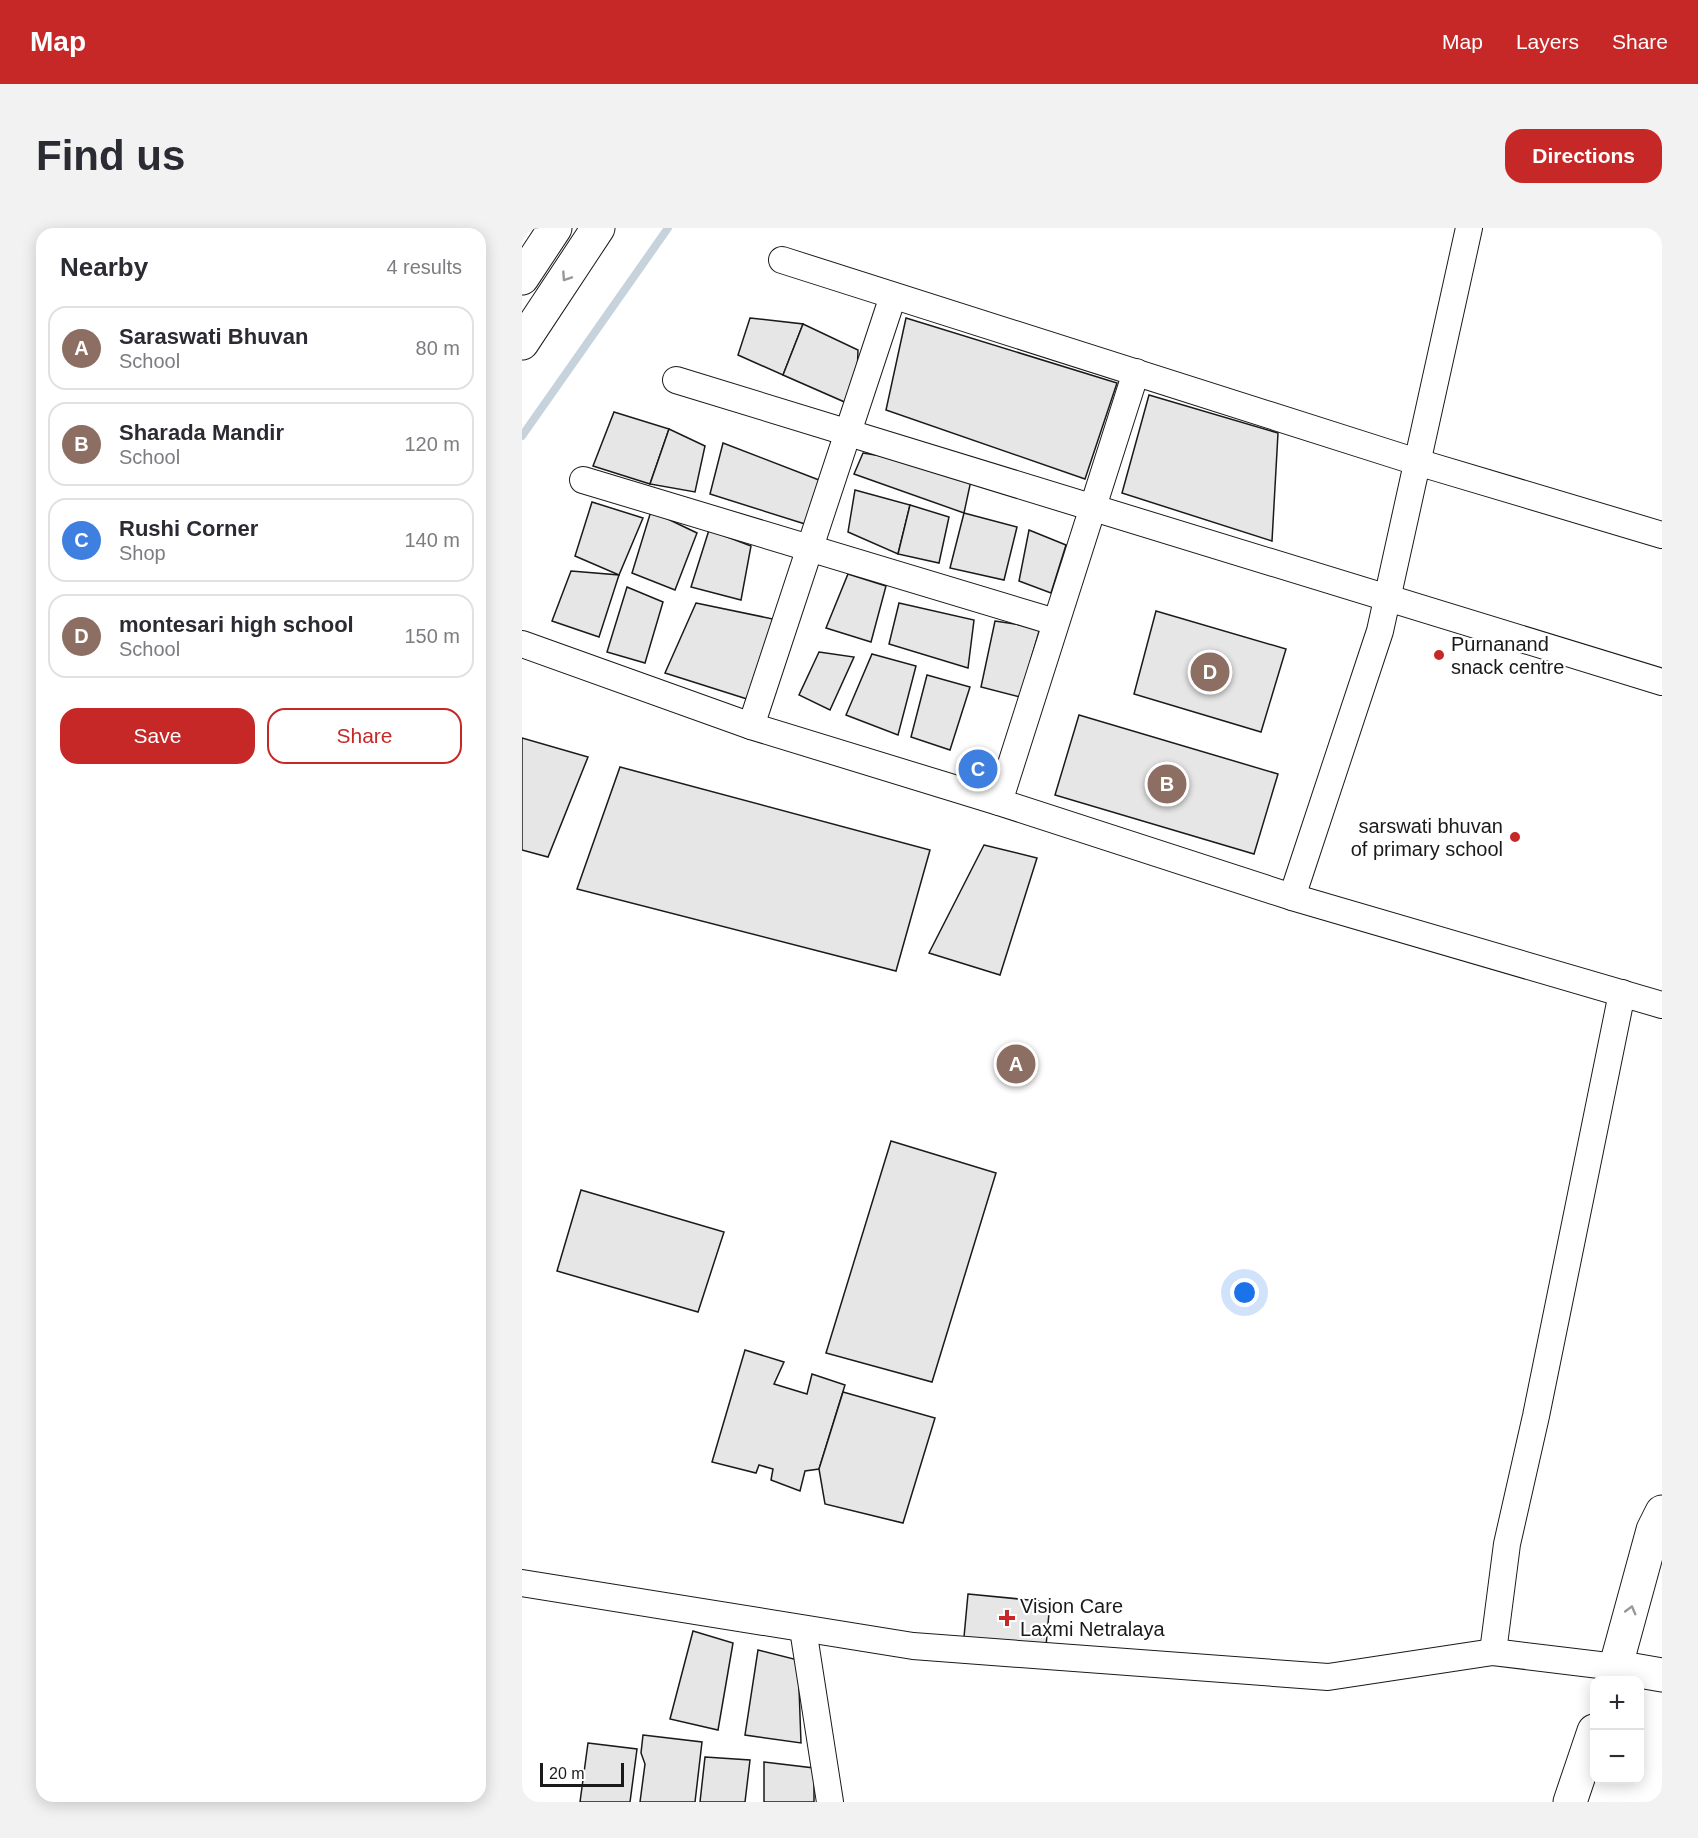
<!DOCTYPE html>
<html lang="en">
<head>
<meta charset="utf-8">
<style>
	body { margin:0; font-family:Helvetica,sans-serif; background:#f2f2f3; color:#2b2b33 }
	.controls { position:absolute; right:18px; bottom:18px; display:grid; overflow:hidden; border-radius:12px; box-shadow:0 3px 15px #0003 }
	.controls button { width:54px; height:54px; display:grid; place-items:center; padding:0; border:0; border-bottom:2px solid #e1e1e2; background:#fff; color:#2b2b33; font:30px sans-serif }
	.scale { position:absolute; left:18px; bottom:15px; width:84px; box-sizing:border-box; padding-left:6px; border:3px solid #1a1a1a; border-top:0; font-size:16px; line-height:21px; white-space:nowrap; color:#1a1a1a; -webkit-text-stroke:4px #fff; paint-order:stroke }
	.you { position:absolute; left:723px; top:1065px; width:21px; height:21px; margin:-15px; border:4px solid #fff; border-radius:50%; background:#1a73e8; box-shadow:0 0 0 9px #1a73e833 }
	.badge { display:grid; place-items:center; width:39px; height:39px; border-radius:50%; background:#c62828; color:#fff; font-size:20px; font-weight:700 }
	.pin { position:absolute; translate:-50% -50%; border:3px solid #fff; box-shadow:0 2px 6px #0006 }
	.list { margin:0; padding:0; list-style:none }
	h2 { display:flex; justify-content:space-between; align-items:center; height:78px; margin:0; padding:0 24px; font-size:26px }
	h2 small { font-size:20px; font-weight:400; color:#7c7c81 }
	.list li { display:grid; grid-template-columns:39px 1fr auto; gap:18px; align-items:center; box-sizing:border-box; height:84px; margin:0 12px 12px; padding:0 12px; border:2px solid #e1e1e2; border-radius:18px }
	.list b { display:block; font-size:22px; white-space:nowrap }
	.list p { margin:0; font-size:20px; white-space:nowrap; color:#7c7c81 }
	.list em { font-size:20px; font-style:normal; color:#7c7c81 }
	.actions { display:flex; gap:12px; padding:18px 24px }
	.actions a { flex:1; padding:14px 0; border:2px solid #c62828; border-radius:18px; text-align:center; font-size:21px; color:#c62828 }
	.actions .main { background:#c62828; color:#fff }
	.map { position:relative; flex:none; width:1140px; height:1574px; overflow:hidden; border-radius:18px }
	header { display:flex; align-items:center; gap:36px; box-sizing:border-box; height:84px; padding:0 30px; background:#c62828; color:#fff }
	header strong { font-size:28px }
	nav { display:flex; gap:33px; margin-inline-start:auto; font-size:21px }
	.intro { display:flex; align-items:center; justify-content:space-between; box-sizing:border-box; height:144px; padding:0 36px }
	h1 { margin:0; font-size:42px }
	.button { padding:15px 27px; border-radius:18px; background:#c62828; color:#fff; font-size:21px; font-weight:700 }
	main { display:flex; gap:36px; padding:0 36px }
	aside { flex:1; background:#fff; border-radius:18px; box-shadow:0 3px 15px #0003 }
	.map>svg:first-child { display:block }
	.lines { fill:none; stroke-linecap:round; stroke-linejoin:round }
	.stream { stroke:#c6d2dc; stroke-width:8 }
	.building { fill:#e6e6e6; stroke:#1a1a1a; stroke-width:1.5 }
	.street-casing { stroke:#1a1a1a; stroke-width:28 }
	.secondary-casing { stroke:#1a1a1a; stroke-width:35 }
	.street { stroke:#fff; stroke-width:26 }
	.secondary { stroke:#fff; stroke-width:33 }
	.oneway { stroke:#989898 }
	.poi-dot { fill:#c62828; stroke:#fff; stroke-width:2 }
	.labels { text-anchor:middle; stroke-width:4.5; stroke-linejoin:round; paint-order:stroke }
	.poi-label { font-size:20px; fill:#1a1a1a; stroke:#fff; text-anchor:start }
</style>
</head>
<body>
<header>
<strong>Map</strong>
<nav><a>Map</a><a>Layers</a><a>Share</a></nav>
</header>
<div class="intro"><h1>Find us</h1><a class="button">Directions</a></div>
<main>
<aside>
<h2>Nearby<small>4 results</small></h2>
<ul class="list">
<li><span class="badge" style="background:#8d6e63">A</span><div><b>Saraswati Bhuvan</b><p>School</p></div><em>80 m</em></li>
<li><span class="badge" style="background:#8d6e63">B</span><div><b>Sharada Mandir</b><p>School</p></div><em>120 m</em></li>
<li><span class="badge" style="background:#3f7fe0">C</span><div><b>Rushi Corner</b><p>Shop</p></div><em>140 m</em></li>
<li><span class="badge" style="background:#8d6e63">D</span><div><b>montesari high school</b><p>School</p></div><em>150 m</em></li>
</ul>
<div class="actions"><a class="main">Save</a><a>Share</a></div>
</aside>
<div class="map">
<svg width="1140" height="1574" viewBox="0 0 1140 1574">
	<rect width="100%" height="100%" fill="#fff"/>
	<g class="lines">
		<!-- stream -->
		<polyline class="stream" points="0,208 146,0"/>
	</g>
	<!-- building -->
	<g class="building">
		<polygon points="228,90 281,96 261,147 216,127"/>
		<polygon points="384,90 595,155 563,251 364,182"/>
		<polygon points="281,96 336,122 334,179 261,147"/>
		<polygon points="627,167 756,205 750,313 600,265"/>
		<polygon points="92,184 147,201 128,256 71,238"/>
		<polygon points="147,201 183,218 173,264 128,256"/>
		<polygon points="201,215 297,252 283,296 188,266"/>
		<polygon points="341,225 451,243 442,285 332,246"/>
		<polygon points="333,262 388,277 376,326 326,304"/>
		<polygon points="70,274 121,290 97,347 53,328"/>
		<polygon points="388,277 427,289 417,335 376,326"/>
		<polygon points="129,283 175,305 153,362 110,345"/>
		<polygon points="442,285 495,299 482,352 428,340"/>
		<polygon points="187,302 229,318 219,372 169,359"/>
		<polygon points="507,302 544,317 529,365 497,353"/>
		<polygon points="49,343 97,347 77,409 30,393"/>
		<polygon points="326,346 364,358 349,414 304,400"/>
		<polygon points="105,359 141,374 123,435 85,424"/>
		<polygon points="174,375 251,391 225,471 143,445"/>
		<polygon points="377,375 452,392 446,440 367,416"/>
		<polygon points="634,383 764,421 739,504 612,466"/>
		<polygon points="473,393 518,400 498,469 459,459"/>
		<polygon points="297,424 332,429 308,482 277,467"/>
		<polygon points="350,426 394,438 376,507 324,487"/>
		<polygon points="405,447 448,459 428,522 389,509"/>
		<polygon points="557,487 756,546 732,626 533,567"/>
		<polygon points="0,510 66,529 26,629 0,622"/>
		<polygon points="98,539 408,622 374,743 55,661"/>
		<polygon points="462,617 515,630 478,747 407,725"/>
		<polygon points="369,913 474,945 410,1154 304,1125"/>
		<polygon points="59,962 202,1004 176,1084 35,1043"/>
		<polygon points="223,1122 262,1134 252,1156 285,1166 290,1146 323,1157 297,1241 283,1243 278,1263 249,1252 251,1241 237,1237 234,1245 190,1234"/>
		<polygon points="321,1164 413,1190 381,1295 303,1276 297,1241"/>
		<polygon points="446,1366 528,1374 524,1418 442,1409"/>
		<polygon points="171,1403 211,1415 196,1502 148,1491"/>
		<polygon points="236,1422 276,1432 279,1515 223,1507"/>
		<polygon points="121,1507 180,1514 173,1574 118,1574 123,1536 119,1525"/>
		<polygon points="66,1515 115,1521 108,1574 58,1574"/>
		<polygon points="183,1529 228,1532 223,1574 178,1574"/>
		<polygon points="242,1534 292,1540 292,1574 242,1574"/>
	</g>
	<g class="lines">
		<!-- street casing -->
		<g class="street-casing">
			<g id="street">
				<polyline points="260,32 895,234 1140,307"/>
				<polyline points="154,152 1140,454"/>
				<polyline points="61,252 533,394"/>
				<polyline points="0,416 229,498 477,574 770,669 1140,777"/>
				<polyline points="229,498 371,68"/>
				<polyline points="477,574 614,144"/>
				<polyline points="770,669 858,403 947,0"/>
				<polyline points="0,1355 391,1418 806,1449 971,1424 1094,1439"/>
				<polyline points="281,1401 308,1574"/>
				<polyline points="971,1424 985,1316 1014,1188 1100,765"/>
			</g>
		</g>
		<!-- secondary casing -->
		<g class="secondary-casing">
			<g id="secondary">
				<polyline points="0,50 33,0"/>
				<polyline points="0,115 76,0"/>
				<polyline points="1094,1439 1140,1447"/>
				<polyline points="1090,1452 1131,1302 1140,1284"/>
				<polyline points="1048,1574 1072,1503"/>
			</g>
		</g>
		<!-- street -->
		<use href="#street" class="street"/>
		<!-- secondary -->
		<use href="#secondary" class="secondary"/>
	</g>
	<!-- one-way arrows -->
	<defs><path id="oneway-chevron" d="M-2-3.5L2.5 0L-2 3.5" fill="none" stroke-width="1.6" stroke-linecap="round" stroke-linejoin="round" transform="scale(1.5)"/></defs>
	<g class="oneway">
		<use href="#oneway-chevron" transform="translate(44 49) rotate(124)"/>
		<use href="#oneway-chevron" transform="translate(1109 1382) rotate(-75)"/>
	</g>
	<!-- markers -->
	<g class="poi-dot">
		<circle cx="917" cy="427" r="6"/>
		<circle cx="993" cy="609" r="6"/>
		<path d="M482 1381h6v6h6v6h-6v6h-6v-6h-6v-6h6z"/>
	</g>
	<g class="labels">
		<!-- poi labels -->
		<g class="poi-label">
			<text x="929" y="423">Purnanand<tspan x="929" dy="23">snack centre</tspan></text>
			<text x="981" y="605" text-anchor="end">sarswati bhuvan<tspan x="981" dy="23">of primary school</tspan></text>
			<text x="498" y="1385">Vision Care<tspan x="498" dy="23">Laxmi Netralaya</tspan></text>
		</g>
	</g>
</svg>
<div class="controls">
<button>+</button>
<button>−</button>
</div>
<div class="scale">20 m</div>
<div class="you"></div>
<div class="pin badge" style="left:494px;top:836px;background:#8d6e63">A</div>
<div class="pin badge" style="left:645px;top:556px;background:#8d6e63">B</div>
<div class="pin badge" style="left:456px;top:541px;background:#3f7fe0">C</div>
<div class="pin badge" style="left:688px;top:444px;background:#8d6e63">D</div>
</div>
</main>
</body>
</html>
